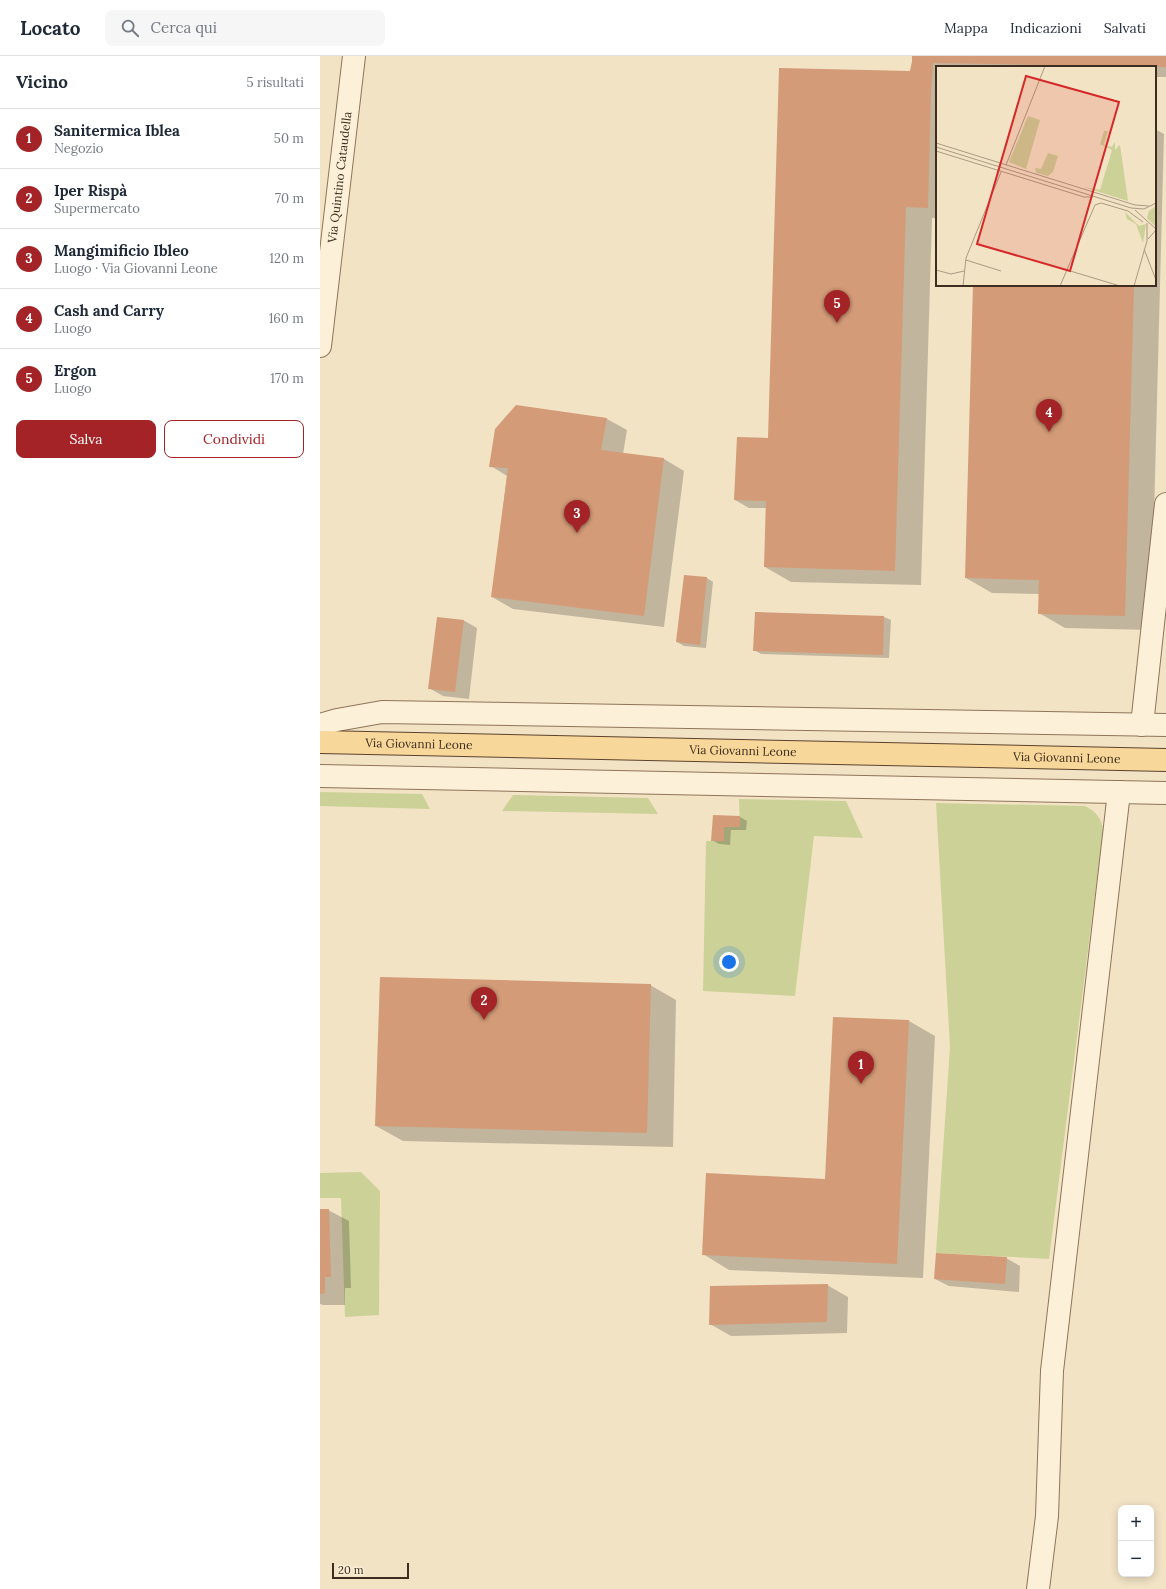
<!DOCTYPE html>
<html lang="it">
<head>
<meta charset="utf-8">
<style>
	body { margin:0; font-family:Lora,serif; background:#f6f6f7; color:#1f2937 }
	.controls { position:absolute; right:12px; bottom:12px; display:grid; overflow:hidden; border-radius:8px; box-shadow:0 2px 10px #0003 }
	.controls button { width:36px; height:36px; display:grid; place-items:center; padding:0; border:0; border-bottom:1px solid #e0e1e3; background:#fff; color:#1f2937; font:20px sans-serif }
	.scale { position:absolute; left:12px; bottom:10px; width:77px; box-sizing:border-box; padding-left:4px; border:2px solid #3e2d1e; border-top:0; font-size:11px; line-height:14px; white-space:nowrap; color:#3e2d1e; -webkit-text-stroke:3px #f9edd5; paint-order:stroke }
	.you { position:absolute; left:409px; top:906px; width:14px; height:14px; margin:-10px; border:3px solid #fff; border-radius:50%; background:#1a73e8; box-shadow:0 0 0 6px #1a73e833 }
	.badge { display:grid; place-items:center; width:26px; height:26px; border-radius:50%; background:#a32327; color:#fff; font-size:13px; font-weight:700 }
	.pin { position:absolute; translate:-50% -33px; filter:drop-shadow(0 1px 2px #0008) }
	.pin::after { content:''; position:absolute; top:21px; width:14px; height:12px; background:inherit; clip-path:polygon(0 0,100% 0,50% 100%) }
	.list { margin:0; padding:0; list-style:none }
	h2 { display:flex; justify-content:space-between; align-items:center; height:52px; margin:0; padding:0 16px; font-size:17px }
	h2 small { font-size:13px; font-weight:400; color:#747a83 }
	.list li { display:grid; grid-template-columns:26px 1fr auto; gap:12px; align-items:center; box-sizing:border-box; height:60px; padding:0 16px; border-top:1px solid #e0e1e3 }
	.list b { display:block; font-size:15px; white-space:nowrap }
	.list p { margin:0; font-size:13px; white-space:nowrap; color:#747a83 }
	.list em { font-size:13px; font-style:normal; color:#747a83 }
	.actions { display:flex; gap:8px; padding:12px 16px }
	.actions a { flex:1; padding:9px 0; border:1px solid #a32327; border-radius:8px; text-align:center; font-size:14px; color:#a32327 }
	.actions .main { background:#a32327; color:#fff }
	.icon { flex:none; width:22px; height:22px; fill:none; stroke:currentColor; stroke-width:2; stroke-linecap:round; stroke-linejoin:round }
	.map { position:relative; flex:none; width:846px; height:1533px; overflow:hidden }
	header { display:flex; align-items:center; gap:24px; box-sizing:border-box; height:56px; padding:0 20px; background:#fff; border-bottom:1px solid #e0e1e3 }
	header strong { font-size:19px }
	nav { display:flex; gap:22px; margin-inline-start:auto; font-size:14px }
	.search { width:280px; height:36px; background:#f6f6f7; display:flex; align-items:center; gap:10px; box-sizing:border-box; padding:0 14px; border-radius:8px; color:#747a83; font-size:15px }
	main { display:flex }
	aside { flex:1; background:#fff }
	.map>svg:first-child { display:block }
	.green { fill:#ccd197 }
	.shadow { fill:#0003 }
	.building { fill:#d39b77 }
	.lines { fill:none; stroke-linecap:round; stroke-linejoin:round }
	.minor-casing { stroke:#8f7459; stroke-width:24 }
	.major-casing { stroke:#5c422d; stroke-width:24 }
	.minor { stroke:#fcf0d9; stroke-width:22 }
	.major { stroke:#f7d89a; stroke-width:22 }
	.labels { text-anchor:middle; stroke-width:3.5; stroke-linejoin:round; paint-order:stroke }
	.street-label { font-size:12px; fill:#3e2d1e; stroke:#f9edd5 }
	.inset-road { fill:none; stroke:#aa9a82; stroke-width:1 }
	.view { fill:#d62828; fill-opacity:0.15; stroke:#d62828; stroke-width:2 }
	.inset-edge { fill:none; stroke:#3e2d1e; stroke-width:2 }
</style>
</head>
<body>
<header>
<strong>Locato</strong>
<div class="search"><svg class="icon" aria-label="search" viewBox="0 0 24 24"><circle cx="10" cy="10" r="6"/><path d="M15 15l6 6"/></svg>Cerca qui</div>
<nav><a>Mappa</a><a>Indicazioni</a><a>Salvati</a></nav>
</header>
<main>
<aside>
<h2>Vicino<small>5 risultati</small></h2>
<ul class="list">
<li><span class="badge">1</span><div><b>Sanitermica Iblea</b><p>Negozio</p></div><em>50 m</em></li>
<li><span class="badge">2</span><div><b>Iper Rispà</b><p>Supermercato</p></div><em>70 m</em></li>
<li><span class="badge">3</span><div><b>Mangimificio Ibleo</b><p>Luogo · Via Giovanni Leone</p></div><em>120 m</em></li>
<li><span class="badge">4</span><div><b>Cash and Carry</b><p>Luogo</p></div><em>160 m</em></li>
<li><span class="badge">5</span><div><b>Ergon</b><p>Luogo</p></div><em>170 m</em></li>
</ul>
<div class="actions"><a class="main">Salva</a><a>Condividi</a></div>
</aside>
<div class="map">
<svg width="846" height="1533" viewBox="0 0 846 1533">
	<rect width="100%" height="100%" fill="#f2e3c5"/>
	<!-- green -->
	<g class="green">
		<polygon points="0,736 102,738 110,753 0,750"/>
		<polygon points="193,739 328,742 338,758 182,755"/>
		<polygon points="419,743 526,745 543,782 494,780 475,940 383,935 386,785 403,785 404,771 420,771"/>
		<path d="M616 747 765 750C776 756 782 762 783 775L729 1203 616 1197 630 991Z"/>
		<polygon points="41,1116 60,1135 59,1259 25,1261 21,1142 0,1142 0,1117"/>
	</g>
	<!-- shadow -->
	<g class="shadow">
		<polygon points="593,0 846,0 846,21 835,21 835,11 617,11 617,162 612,162 601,529 471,526 445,511 446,452 429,452 415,444 448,383 590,16"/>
		<polygon points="835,73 844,78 831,574 745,572 719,557 719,538 672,537 646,522 654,229 835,229"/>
		<polygon points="287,363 307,374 303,398 344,403 364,415 344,571 193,553 172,541 187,420 171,410"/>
		<polygon points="387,522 393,526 386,592 364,590 357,586"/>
		<polygon points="436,557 564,561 571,564 569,602 441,598 434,594"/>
		<polygon points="143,564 157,572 149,643 123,640 109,632"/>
		<polygon points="394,760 420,761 427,765 426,774 411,774 410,789 399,788 392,784"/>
		<polygon points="330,929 356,944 353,1091 83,1085 56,1070"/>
		<polygon points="589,965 615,980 603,1222 409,1214 383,1198 506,1124"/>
		<polygon points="0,1154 8,1154 29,1165 31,1232 25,1232 25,1249 3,1249 0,1248"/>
		<polygon points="686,1202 700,1210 699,1236 629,1230 615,1223"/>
		<polygon points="507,1229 528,1241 527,1277 411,1280 390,1268"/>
	</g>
	<!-- building -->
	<g class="building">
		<polygon points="592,0 846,0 846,11 613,7 611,35 608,152 586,151 575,515 444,511 446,445 414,444 417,381 448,382 459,12 590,15 592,7"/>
		<polygon points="653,229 814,229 805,560 718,558 719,524 645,522"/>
		<polygon points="196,349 287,362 281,394 344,402 324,560 171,541 188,412 169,411 175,373"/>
		<polygon points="364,519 387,521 380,589 356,586"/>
		<polygon points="435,556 564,560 563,599 433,595"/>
		<polygon points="117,561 144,564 135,636 108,633"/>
		<polygon points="393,759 420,760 420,771 404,771 404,785 391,785"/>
		<polygon points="60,921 331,928 327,1077 55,1070"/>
		<polygon points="513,961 589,964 577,1208 382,1199 386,1117 505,1123"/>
		<polygon points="0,1153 9,1153 11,1221 5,1221 5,1237 0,1238"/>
		<polygon points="616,1197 687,1201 685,1228 614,1223"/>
		<polygon points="508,1228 507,1266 389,1269 390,1230"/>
	</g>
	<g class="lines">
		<!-- minor casing -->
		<g class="minor-casing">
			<g id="minor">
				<path id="s1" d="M0 290 34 0"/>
				<polyline points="0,669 17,664 62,656 846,669"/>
				<polyline points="822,669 846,448"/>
				<polyline points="0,720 846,737"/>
				<polyline points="718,1533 727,1460 732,1315 799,736"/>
			</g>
		</g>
		<!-- major casing -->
		<g class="major-casing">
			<g id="major">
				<path id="s2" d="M0 686 846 704"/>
			</g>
		</g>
		<!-- minor -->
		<use href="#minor" class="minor"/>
		<!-- major -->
		<use href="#major" class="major"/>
	</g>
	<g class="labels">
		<!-- street labels -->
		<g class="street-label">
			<text dy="4" stroke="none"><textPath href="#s1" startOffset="170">Via Quintino Cataudella</textPath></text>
			<text dy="4" stroke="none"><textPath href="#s2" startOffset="99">Via Giovanni Leone</textPath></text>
			<text dy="4" stroke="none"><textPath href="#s2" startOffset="423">Via Giovanni Leone</textPath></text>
			<text dy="4" stroke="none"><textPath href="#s2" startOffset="747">Via Giovanni Leone</textPath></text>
		</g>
	</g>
	<!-- overview -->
	<g transform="translate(616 10)">
		<rect width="220" height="220" fill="#f2e3c5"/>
		<path d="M92 50 104 54 90 103 73 96ZM168 65H172L168 79 176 81 179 76V84L184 79 192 135 147 121 164 124 176 84 164 78ZM112 87 122 90 117 106 112 110 100 107 99 102 105 103ZM220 140V161L211 152 213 145ZM189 146 203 160 210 158 207 177 200 158 191 153Z" fill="#ccd197"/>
		<path class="inset-road" d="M0 77 199 139 213 140M0 81 195 142 208 143 220 137M0 85 148 131H157M70 99 109 0M199 144 220 163M212 173 220 164M208 183 220 214M30 194 65 205M0 204 15 208 28 205M131 204 184 220M27 220 30 192 65 106M124 220 159 139 165 137 192 145 207 156M198 220 211 175V157"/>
		<path class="view" d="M90 10 183 36 134 205 41 178Z"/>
		<rect width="220" height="220" class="inset-edge"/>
	</g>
</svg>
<div class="controls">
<button>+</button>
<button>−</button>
</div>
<div class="scale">20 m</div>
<div class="you"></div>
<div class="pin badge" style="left:541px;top:1028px">1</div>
<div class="pin badge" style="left:164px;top:964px">2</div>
<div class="pin badge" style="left:257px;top:477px">3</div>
<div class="pin badge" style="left:729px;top:376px">4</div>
<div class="pin badge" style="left:517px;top:267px">5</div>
</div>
</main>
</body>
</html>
